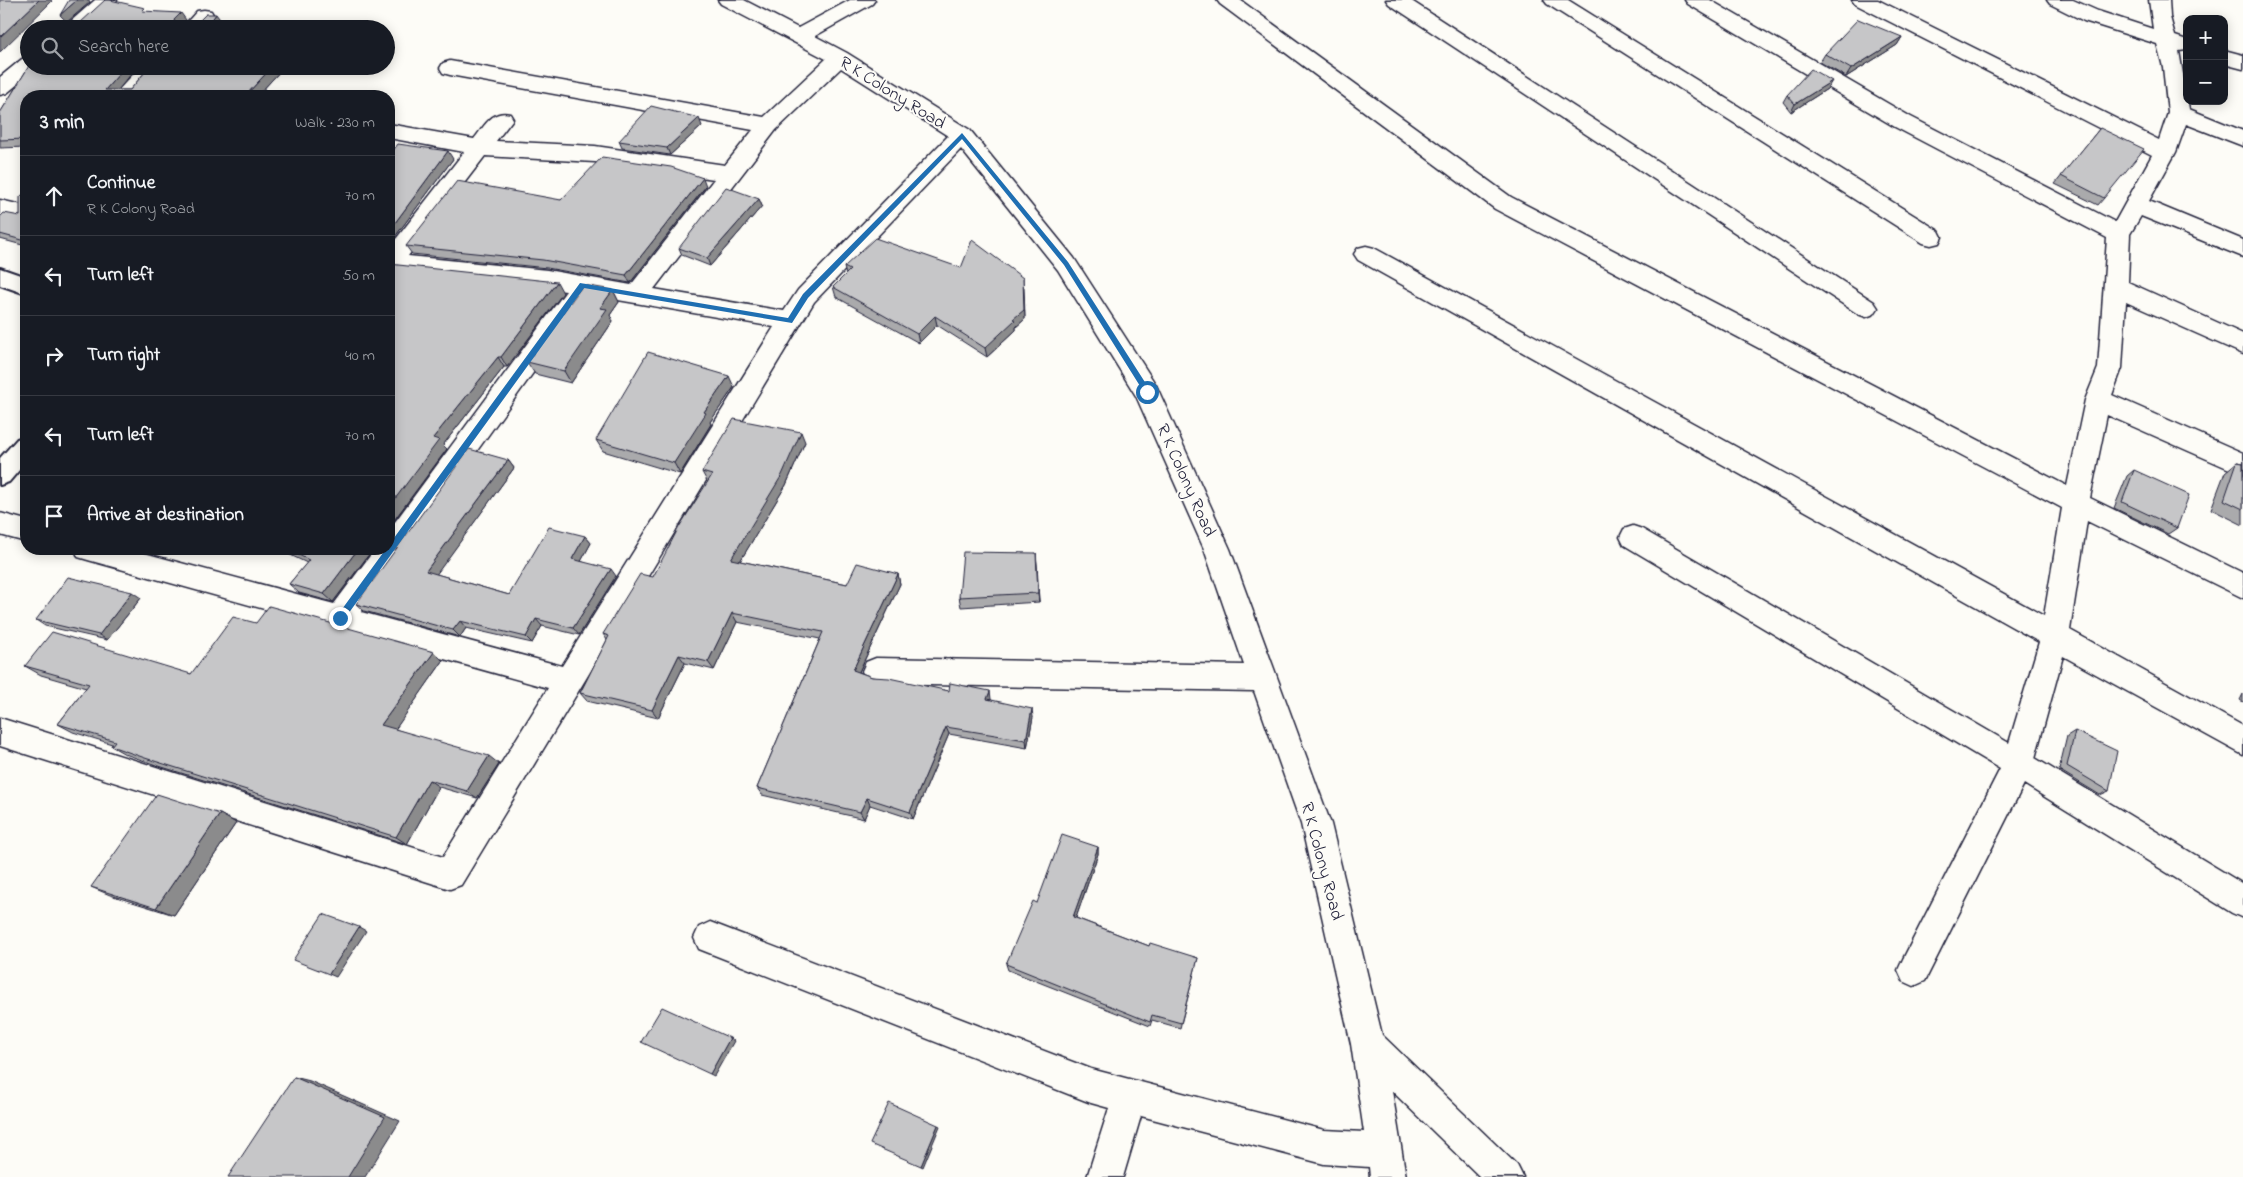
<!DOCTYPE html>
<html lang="en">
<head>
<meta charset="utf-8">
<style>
	body { margin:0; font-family:"Indie Flower",sans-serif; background:#20242c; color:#f1f3f6 }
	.controls { position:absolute; right:15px; top:15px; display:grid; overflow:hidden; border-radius:10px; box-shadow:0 2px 12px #0003 }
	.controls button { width:45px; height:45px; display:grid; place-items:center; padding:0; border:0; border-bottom:1px solid #363941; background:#171b24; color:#f1f3f6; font:25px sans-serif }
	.stop { position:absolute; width:15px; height:15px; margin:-11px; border:4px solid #1f6fb2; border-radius:50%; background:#fff }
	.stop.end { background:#1f6fb2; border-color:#fff; box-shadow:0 1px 5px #0008 }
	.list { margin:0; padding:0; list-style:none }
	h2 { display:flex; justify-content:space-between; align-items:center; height:65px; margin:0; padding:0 20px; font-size:21px }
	h2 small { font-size:16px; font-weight:400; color:#9ea1a6 }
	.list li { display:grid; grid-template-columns:32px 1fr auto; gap:15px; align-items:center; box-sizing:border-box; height:80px; padding:0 20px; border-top:1px solid #363941 }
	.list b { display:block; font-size:19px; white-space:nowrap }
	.list p { margin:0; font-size:16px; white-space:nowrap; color:#9ea1a6 }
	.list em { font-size:16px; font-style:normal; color:#9ea1a6 }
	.icon { flex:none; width:28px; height:28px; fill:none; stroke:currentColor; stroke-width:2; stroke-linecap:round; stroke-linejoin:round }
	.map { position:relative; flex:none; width:2243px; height:1177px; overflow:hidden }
	.search { position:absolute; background:#171b24; box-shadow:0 2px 12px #0003; left:20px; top:20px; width:375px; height:55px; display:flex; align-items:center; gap:12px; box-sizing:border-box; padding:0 18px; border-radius:28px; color:#9ea1a6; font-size:19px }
	.panel { position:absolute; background:#171b24; box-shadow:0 2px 12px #0003; left:20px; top:90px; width:375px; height:465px; border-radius:20px }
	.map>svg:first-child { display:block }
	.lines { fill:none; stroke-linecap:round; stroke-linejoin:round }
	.service-casing { stroke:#22223b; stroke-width:4 }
	.minor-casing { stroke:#22223b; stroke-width:3 }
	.service { fill:#fdfcf7; fill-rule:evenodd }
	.minor { fill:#fdfcf7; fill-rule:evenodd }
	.wall { fill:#aaaaac; stroke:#22223b }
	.shaded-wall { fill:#8b8b8c; stroke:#22223b }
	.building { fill:#c6c6c8; stroke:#22223b }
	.route { fill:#1f6fb2 }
	.labels { text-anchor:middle; stroke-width:4; stroke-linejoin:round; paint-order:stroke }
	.street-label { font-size:18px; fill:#22223b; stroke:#fdfcf7 }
</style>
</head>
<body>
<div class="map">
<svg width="2243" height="1177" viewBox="0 0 2243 1177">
	<rect width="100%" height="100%" fill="#fdfcf7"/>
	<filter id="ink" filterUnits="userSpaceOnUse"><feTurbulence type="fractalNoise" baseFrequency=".02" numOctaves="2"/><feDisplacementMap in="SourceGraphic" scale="10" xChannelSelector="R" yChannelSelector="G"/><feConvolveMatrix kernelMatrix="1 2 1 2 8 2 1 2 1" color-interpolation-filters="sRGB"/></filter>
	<g filter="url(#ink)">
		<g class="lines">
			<!-- service casing -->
			<g class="service-casing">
				<g id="service">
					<polygon points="0,268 26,277 26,294 0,285"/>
					<polygon points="26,436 26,462 9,482 0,485 0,458 17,439"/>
				</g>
			</g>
			<!-- minor casing -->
			<g class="minor-casing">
				<g id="minor">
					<polygon points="95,0 117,0 85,29 62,29"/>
					<path d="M718 0H744L798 28 850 0H875L872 4 815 36 847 53 970 130 1074 258 1156 385 1230 549 1331 824 1382 1035 1517 1165 1523 1177H1480L1392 1091 1406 1177H1370L1369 1167 1324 1164 1141 1116 1123 1177H1087L1109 1108 1091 1103 699 949 694 938 699 927 710 922 1091 1069 1324 1130 1364 1132 1351 1044 1301 824 1254 691 876 684 866 680 862 671 866 662 876 658 1244 665 1204 549 1136 396 1058 270 961 149 814 302 461 885 450 889 0 746V718L443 857 548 688 88 560 78 557 75 549H129L334 604 375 549H389V530L566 291 389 272V248L464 152 389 138V124L474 139C484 127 492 109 510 114L513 119 496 141 595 146 725 165 753 130 450 75 443 73 440 68 443 63 450 61 764 117 826 59 721 4ZM841 68 948 136 798 290 784 311 654 289 776 130ZM485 156 595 162 714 179 631 285 547 270 408 256ZM589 295 774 327 562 666 361 612Z"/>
					<polygon points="1217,0 1240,0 1511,197 2067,486 2085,400 2098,368 2107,238 1895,127 1688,4 1685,0 1710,0 1911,117 2115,222 2152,155 1855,4 1852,0 1878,0 2159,140 2168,113 2163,67 2157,44 2084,21 2050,4 2047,0 2073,0 2098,11 2153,29 2149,0 2169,0 2170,17 2175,36 2187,40 2187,50 2179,51 2189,109 2243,131 2243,146 2186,124 2176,152 2149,201 2243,240 2243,257 2141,216 2130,234 2128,282 2243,334 2243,354 2126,302 2122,368 2112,395 2243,453 2243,475 2107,415 2090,498 2243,573 2243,598 2087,521 2070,630 2243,726 2243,755 2063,656 2035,758 2243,884 2243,918 2232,913 2024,784 1925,981 1914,986 1903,981 1898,970 1903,959 2000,769 1624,545 1620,537 1624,529 1633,526 1642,529 2009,743 2039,642 1358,260 1354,254 1358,248 1366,246 1374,248 2044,616 2062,508 1495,209 1220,4"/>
					<polygon points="1386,0 1410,0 1874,302 1878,308 1874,314 1866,317 1858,314 1389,4"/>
					<polygon points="1544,0 1568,0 1939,231 1942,237 1939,243 1931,245 1923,243 1547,4"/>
					<polygon points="204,10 211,11 214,16 203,29 181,29 197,11"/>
					<polygon points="2224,50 2243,55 2243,69 2224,64"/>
					<polygon points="29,57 29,66 38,66 36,69 7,93 0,95 0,77 22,59"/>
					<polygon points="141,66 163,66 135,96 113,96"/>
					<polygon points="0,200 26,206 26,222 0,216"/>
					<polygon points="0,513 26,520 26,542 0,535"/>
				</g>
			</g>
			<!-- service -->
			<use href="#service" class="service"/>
			<!-- minor -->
			<use href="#minor" class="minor"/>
		</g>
		<!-- wall -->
		<g class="wall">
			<polygon points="1902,37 1897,45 1846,77 1820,62 1825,54"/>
			<polygon points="29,66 138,66 118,90 130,90 150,66 285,66 257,96 26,96 26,147 0,148 0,113"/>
			<polygon points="1827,89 1791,112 1783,102 1787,95"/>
			<polygon points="702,126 670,155 622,148 619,141"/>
			<polygon points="2100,128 2104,198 2098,205 2055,184"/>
			<polygon points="389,156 453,159 394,238 389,236"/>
			<polygon points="706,186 630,283 547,268 412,254 406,246 561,200"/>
			<polygon points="26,191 26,246 0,239 0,217 20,216"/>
			<polygon points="759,199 762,206 710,266 682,255 679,248"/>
			<polygon points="389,264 563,293 507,367 504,367 443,445 447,449 389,527"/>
			<polygon points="844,267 961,268 1024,287 1025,319 1016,327 1016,330 987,357 937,325 919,343 836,297 833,287 846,275"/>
			<polygon points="613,290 619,302 610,315 613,321 571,383 535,374 527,362"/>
			<polygon points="734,387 710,422 711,424 680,474 603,451 596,440"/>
			<polygon points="805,442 786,485 740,561 847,584 898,574 900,584 859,672 872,677 991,699 991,700 1033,717 1027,748 949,734 913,819 870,805 864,819 762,795 757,788 820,639 737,622 714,670 685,663 658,718 587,701 580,693 607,640 603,634 653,577 708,483 702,472"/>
			<polygon points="508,460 514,468 436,574 509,595 585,536 591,543 581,561 616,576 579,635 542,626 532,643 466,628 460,637 364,611 356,604"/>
			<polygon points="2237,462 2243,463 2243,525 2211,509 2225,472"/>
			<polygon points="2134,470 2177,528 2168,534 2114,508 2127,476"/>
			<polygon points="280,549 373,549 333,602 299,593 289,584 307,563 282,551"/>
			<polygon points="1036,553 1039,602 961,607 959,597"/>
			<polygon points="141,598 107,640 45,626 36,620"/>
			<polygon points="256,623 443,661 395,729 499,764 477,798 439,787 407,844 159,766 125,754 111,746 112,744 73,732 58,724 86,688 41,675 25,666 191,674"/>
			<polygon points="2243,694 2243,702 2240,700"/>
			<polygon points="2075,731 2109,791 2100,795 2059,770 2067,736"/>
			<polygon points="220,814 236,823 174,915 110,895 91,887"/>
			<polygon points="1098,847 1098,854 1076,918 1149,946 1198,958 1180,1028 1152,1020 1150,1026 1008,970 1006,964 1037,903"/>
		</g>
		<!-- shaded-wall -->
		<g class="shaded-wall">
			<polygon points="39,0 51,0 52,1 0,52 0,37"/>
			<polygon points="77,0 89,0 90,2 67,22 60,15"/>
			<polygon points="181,13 186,20 180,28 175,23 174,20"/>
			<polygon points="216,14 222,22 217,29 211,21"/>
			<polygon points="1902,37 1897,45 1846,77 1851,69"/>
			<polygon points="126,66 138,66 113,96 105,90"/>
			<polygon points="273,66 285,66 257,96 245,96"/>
			<polygon points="1832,81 1827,89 1791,112 1795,104"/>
			<polygon points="699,118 702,126 670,155 667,148"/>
			<polygon points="448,151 453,159 394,238 389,231"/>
			<polygon points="703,178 706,186 630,283 626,275"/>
			<polygon points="759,199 762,206 710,266 707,258"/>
			<polygon points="1023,278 1025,319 1016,327 1016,330 987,357 985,348 1013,319"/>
			<polygon points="557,282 563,293 507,367 501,357"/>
			<polygon points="613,290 619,302 610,315 613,321 571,383 564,371 600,308"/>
			<polygon points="935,316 937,325 919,343 917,334"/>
			<polygon points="498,357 504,367 443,445 447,449 389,527 389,507 433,438"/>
			<polygon points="729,376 734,387 710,422 711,424 680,474 674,463 704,412"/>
			<polygon points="801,432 805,442 786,485 736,568 731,559"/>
			<polygon points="508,460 514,468 433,579 426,571"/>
			<polygon points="585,536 591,543 578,567 572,559"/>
			<polygon points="358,549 373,549 333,602 324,594"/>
			<polygon points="1036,553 1037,563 1039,602 1038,593"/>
			<polygon points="611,569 616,576 579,635 573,628"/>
			<polygon points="898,574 900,584 856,678 853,670"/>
			<polygon points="132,592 141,598 107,640 99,635"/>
			<polygon points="732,613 737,622 714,670 708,662"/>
			<polygon points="536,619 542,626 532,643 526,637"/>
			<polygon points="460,621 466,628 460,637 453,630"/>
			<polygon points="434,652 443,661 392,734 381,725"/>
			<polygon points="679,655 685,663 658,718 652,710"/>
			<polygon points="990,691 991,699 989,707 987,699"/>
			<polygon points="1032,709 1033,717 1027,748 1026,740"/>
			<polygon points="946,727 949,734 913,819 910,812"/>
			<polygon points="489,756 499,764 477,798 467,791"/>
			<polygon points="429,780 439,787 407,844 396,837"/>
			<polygon points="867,798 870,805 864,819 860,812"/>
			<polygon points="220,814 236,823 174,915 156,908"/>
			<polygon points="1098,847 1098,854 1074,923 1073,917"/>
			<polygon points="359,927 366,931 336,977 329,974"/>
			<polygon points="730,1038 734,1041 714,1076 710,1074"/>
			<polygon points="294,1077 310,1081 400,1121 365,1177 348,1177"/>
			<polygon points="938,1125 940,1126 923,1167 921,1166"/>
		</g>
		<!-- building -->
		<g class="building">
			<polygon points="0,0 39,0 0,37"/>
			<polygon points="69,0 77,0 60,15"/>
			<polygon points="105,0 110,0 145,8 142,11 181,13 174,20 175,23 197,23 206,14 216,14 211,21 264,29 52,29 55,23 80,23"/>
			<polygon points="1858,19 1902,37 1851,69 1825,54"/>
			<polygon points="29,66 126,66 105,90 130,90 150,66 273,66 245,96 26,96 26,139 0,140 0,113"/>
			<polygon points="1811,69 1832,81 1795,104 1787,95"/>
			<polygon points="651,106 699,118 667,148 619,141"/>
			<polygon points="2100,128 2144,149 2104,198 2061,176"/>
			<polygon points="398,144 448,151 389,231 389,156"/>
			<polygon points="602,157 671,167 703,178 626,275 543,260 406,246 457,181 561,200"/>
			<polygon points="726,187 759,199 707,258 679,248"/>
			<polygon points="26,191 26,241 0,234 0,217 4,213 20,216 20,197"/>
			<polygon points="875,238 961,268 972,240 1023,278 1024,310 1013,319 1015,320 985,348 935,316 917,334 833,287 850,270 844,267"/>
			<polygon points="389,264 557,282 501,357 498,357 433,438 439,440 389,507"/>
			<polygon points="583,285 613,290 600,308 607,309 564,371 527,362"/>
			<polygon points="648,352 729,376 704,412 706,413 674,463 596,440"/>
			<polygon points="734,419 801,432 782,475 731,559 847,584 857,563 898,574 853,670 872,677 889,678 949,691 950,683 990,691 987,699 1032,709 1026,740 946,727 910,812 867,798 860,812 757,788 823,632 732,613 708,662 679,655 652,710 580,693 609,636 603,634 640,574 653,577 679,527 712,475 702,472"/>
			<polygon points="469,449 508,460 426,571 509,595 549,527 585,536 572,559 611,569 573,628 536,619 526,637 460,621 453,630 356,604"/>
			<polygon points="2237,462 2243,463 2243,509 2224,500"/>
			<polygon points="2134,470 2189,495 2177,528 2122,502"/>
			<polygon points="286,549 358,549 324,594 289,584 309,560"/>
			<polygon points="963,552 1036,553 1038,593 959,597"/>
			<polygon points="68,577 132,592 99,635 36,620"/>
			<polygon points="269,606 434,652 381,725 489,756 467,791 429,780 396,837 145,758 111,746 115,741 58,724 89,684 25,666 52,632 191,674 233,617 256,623"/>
			<polygon points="2075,731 2117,751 2109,791 2067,766"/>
			<polygon points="157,794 220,814 156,908 91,887"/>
			<polygon points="1062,835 1098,847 1073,917 1149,946 1150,943 1198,958 1181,1023 1152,1015 1150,1022 1006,964 1033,901 1037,903"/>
			<polygon points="323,914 359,927 329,974 293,960"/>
			<polygon points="662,1007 730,1038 710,1074 641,1042"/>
			<polygon points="294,1077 385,1117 348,1177 228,1177"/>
			<polygon points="889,1103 938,1125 921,1166 870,1144"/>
		</g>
	</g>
	<!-- route -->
	<polygon class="route" points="962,133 1068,262 1150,390 1150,394 1145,394 1064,265 962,139 808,298 792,323 584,288 343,621 337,621 337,616 580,283 788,318 803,294"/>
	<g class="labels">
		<!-- street labels -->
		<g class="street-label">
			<text transform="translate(893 92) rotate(32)" y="6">R K Colony Road</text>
			<text transform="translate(1187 480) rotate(66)" y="6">R K Colony Road</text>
			<text transform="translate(1323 861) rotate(75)" y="6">R K Colony Road</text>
		</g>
	</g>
</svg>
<div class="controls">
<button>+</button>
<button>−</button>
</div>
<div class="stop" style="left:1147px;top:392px"></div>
<div class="stop end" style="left:340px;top:618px"></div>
<div class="search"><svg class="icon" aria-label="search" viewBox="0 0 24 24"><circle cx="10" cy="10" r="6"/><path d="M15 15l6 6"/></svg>Search here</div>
<section class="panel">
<h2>3 min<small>Walk · 230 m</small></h2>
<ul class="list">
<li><svg class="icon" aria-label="ahead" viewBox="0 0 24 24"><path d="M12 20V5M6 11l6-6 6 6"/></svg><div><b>Continue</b><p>R K Colony Road</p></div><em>70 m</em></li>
<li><svg class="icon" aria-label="left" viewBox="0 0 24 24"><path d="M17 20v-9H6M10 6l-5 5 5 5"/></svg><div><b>Turn left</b></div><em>50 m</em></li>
<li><svg class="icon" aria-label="right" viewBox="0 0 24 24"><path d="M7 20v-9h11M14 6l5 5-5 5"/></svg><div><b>Turn right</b></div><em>40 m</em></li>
<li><svg class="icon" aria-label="left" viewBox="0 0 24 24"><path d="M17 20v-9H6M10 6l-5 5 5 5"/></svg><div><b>Turn left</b></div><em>70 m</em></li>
<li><svg class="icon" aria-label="arrive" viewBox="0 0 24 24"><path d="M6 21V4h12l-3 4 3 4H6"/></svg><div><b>Arrive at destination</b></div></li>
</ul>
</section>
</div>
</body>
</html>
